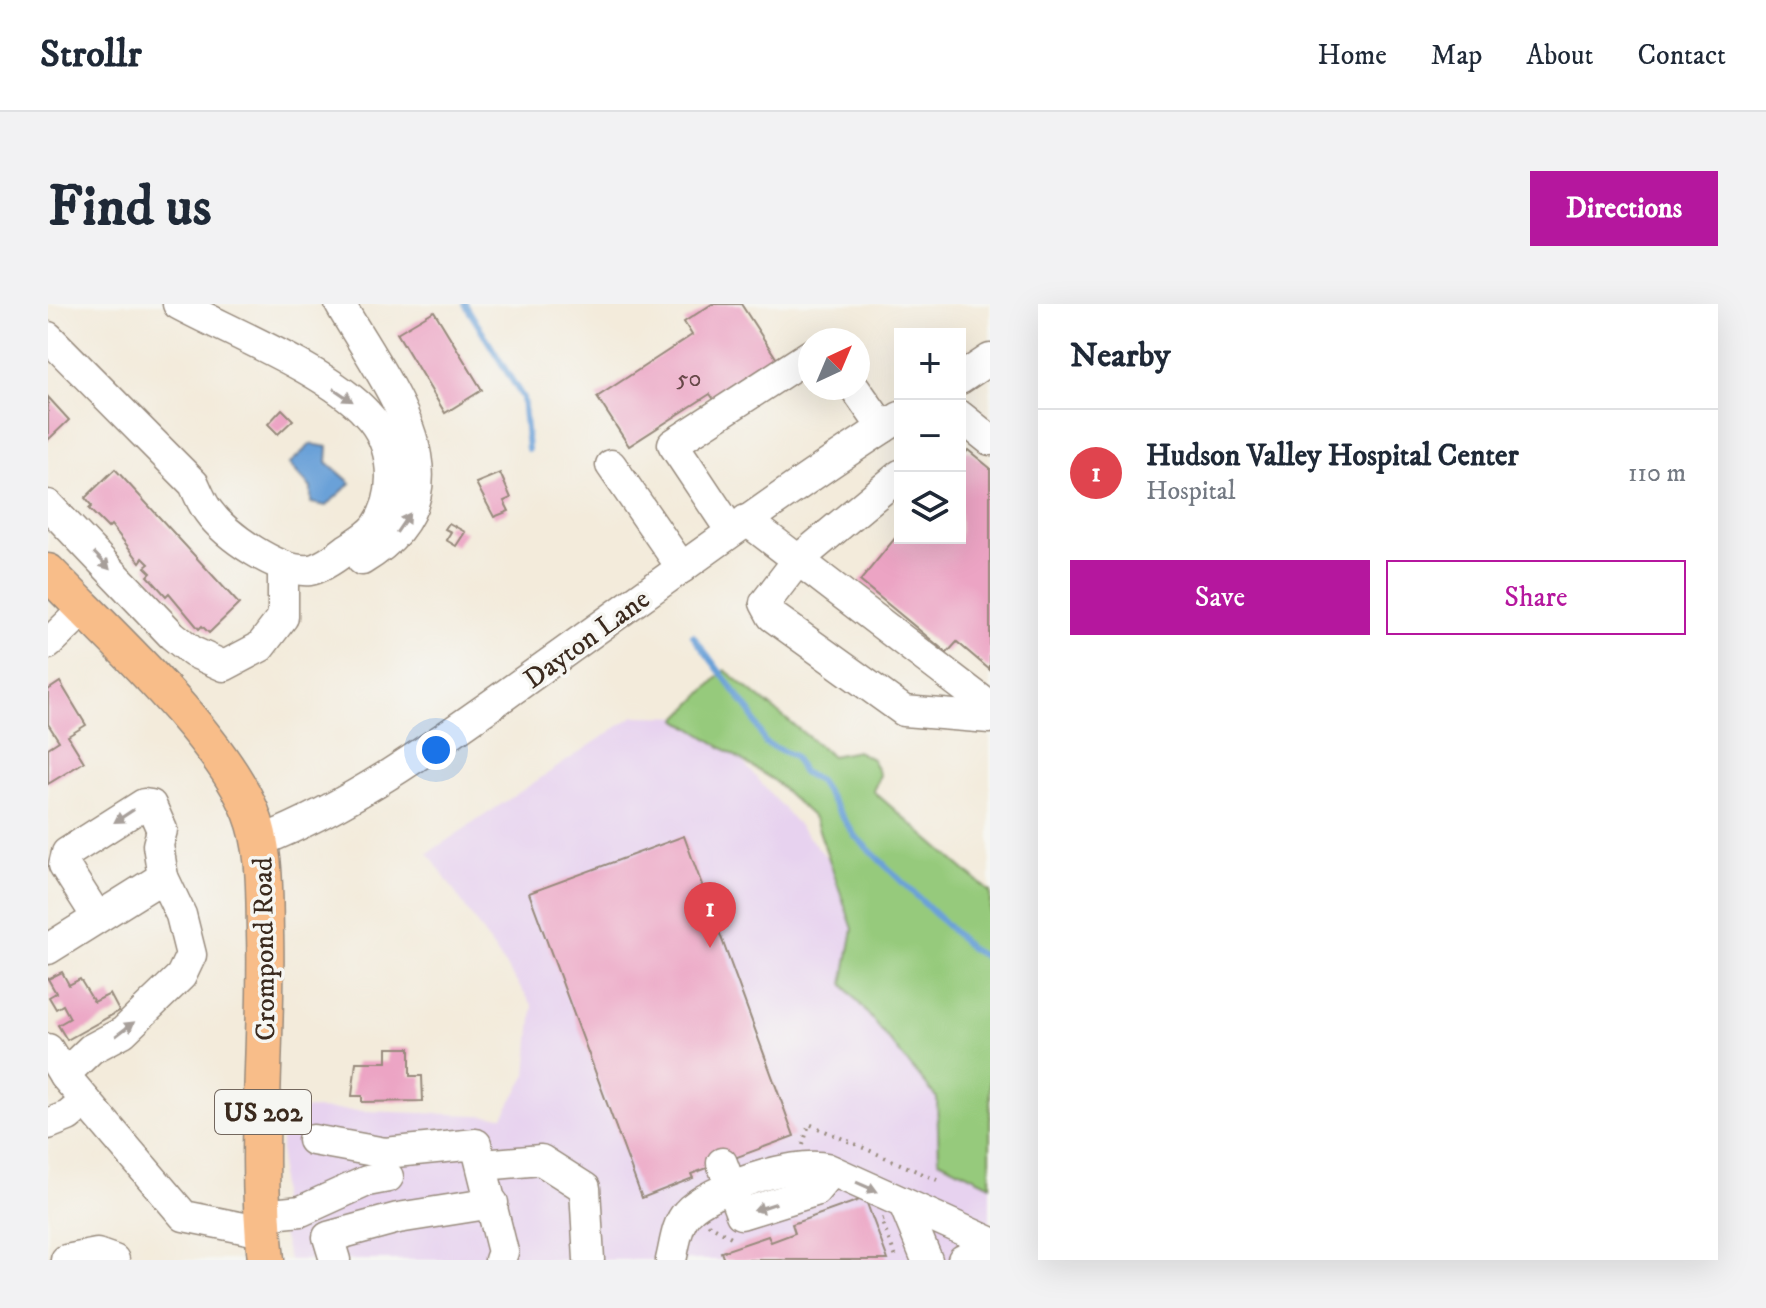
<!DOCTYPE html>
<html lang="en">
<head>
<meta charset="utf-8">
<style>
	body { margin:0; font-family:"IM FELL DW Pica",serif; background:#f2f2f3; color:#1f2937 }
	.controls { position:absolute; right:24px; top:24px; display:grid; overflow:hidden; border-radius:0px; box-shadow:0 8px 32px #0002 }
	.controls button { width:72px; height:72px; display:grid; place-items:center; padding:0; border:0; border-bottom:2px solid #e0e1e3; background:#fff; color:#1f2937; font:40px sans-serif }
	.compass { position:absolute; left:750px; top:24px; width:72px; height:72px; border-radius:50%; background:#fff; box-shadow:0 8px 32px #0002; rotate:44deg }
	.you { position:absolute; left:388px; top:446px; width:28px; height:28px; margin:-20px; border:6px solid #fff; border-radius:50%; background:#1a73e8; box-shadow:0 0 0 12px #1a73e833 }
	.badge { display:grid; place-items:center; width:52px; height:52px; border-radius:50%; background:#b5179e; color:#fff; font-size:26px; font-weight:700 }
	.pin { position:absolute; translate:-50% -66px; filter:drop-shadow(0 2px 4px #0008) }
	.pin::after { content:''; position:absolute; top:42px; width:28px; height:24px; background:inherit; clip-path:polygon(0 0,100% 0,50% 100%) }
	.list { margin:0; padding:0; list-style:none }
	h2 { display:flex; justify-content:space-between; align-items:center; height:104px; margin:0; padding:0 32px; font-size:34px }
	h2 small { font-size:26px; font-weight:400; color:#747a83 }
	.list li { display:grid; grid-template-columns:52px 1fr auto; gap:24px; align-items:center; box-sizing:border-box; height:128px; padding:0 32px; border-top:2px solid #e0e1e3 }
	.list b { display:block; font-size:30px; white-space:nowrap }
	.list p { margin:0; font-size:26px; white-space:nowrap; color:#747a83 }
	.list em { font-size:26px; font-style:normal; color:#747a83 }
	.actions { display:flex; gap:16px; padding:24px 32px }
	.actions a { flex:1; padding:18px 0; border:2px solid #b5179e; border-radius:0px; text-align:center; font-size:28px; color:#b5179e }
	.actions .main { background:#b5179e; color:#fff }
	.icon { flex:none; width:44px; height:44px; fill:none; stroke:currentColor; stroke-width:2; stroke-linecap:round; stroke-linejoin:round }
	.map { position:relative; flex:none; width:942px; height:956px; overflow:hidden; border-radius:0px }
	header { display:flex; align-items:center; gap:48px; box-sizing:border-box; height:112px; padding:0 40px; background:#fff; border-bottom:2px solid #e0e1e3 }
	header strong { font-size:38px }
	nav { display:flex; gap:44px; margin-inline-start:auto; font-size:28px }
	.intro { display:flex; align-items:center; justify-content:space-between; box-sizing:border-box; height:192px; padding:0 48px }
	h1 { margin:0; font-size:56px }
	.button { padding:20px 36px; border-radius:0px; background:#b5179e; color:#fff; font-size:28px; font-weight:700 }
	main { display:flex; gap:48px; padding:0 48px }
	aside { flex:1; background:#fff; border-radius:0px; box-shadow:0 8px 32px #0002 }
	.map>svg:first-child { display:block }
	.built { fill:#e7d2ef }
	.green { fill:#96ca7b; stroke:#687a4c; stroke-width:2 }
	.water { fill:#6aa1d8; stroke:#52667b; stroke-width:2 }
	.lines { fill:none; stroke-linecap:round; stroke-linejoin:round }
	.stream { stroke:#6aa1d8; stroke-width:6 }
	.building { fill:#eca4c4 }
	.minor-casing { stroke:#978a7c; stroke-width:33 }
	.major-casing { stroke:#978a7c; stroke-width:39 }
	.path { stroke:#978a7c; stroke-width:4; stroke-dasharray:2 6; stroke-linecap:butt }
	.minor { stroke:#fff; stroke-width:30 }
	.major { stroke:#f8bd89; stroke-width:36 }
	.oneway { fill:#a79f9a }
	.labels { text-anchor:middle; stroke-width:7; stroke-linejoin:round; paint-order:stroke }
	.number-label { font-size:24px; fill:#674848 }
	.shield { fill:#f6f6f2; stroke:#73675e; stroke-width:2 }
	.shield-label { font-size:26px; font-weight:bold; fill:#3b2a1e }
	.street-label { font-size:28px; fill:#3b2a1e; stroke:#f6f6f2 }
</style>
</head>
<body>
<header>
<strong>Strollr</strong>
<nav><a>Home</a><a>Map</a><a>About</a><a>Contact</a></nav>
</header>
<div class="intro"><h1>Find us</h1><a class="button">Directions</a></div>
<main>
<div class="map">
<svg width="942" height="956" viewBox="0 0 942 956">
	<rect width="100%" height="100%" fill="#f6f6f2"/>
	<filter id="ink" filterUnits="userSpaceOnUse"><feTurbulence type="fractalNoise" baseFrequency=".0125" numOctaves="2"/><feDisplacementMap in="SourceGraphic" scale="16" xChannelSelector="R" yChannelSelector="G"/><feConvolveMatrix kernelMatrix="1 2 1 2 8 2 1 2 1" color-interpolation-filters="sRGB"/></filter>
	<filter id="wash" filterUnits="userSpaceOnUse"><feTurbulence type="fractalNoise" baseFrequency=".006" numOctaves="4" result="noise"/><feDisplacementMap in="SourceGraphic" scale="32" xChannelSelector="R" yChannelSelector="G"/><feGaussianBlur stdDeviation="1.8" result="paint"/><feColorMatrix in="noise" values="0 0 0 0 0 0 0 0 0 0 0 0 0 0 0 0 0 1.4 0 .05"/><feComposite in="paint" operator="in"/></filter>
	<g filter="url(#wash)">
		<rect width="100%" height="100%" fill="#f3ebdb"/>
		<!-- built -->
		<polygon class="built" points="586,412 655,413 817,597 942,692 942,956 241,956 231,919 234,804 455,812 479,771 485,702 380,549"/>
		<!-- green -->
		<polygon class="green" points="677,366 784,452 809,447 824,455 832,471 825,487 942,588 942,881 891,856 889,794 795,680 805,625 767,515 725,476 629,415"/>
		<!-- water -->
		<polygon class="water" points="263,140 280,143 279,158 303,179 278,202 263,199 263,184 241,160"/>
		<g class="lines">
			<!-- stream -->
			<g class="stream">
				<polyline points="417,0 475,94 480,145"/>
				<polyline points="645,332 703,409 717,439 746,452 754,468 771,477 807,532 923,645 942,656"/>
			</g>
		</g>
		<g id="blocks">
			<!-- building -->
			<g class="building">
				<polygon points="664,0 693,0 730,57 667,97 662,90 581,142 549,93 644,31 636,18"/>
				<polygon points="386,7 434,86 397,109 349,29"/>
				<polygon points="0,93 21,116 0,136"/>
				<polygon points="234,105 245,116 230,130 220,120"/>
				<polygon points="920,146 942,164 942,366 909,338 899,349 812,277 852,228 852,234 912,234 912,155"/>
				<polygon points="67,165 191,300 161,329 154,322 151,325 121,289 118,292 100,272 103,269 97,263 101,260 95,254 92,258 63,221 60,224 41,205 44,202 37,194"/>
				<polygon points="452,169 463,194 456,197 461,207 446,213 428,179"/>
				<polygon points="401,219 417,228 408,242 398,236 403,228 397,225"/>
				<polygon points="12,378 38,421 20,432 36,458 0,480 0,444 11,437 0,420 0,386"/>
				<polygon points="636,532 746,832 643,870 645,874 594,894 481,589"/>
				<polygon points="14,668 21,681 32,675 46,698 62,690 71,707 19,736 10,721 22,714 15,701 8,705 1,693 8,689 0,675"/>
				<polygon points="339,744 362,744 362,772 374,772 375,797 314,798 314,792 304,792 308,758 339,758"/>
				<polygon points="817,894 840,956 676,956 673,948 720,932 723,938 747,929 744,920"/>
			</g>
		</g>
	</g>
	<g filter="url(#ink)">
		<use href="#blocks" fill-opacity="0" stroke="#978a7c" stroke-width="2"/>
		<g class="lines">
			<!-- minor casing -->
			<g class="minor-casing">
				<g id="minor">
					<path d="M292 0C338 82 429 187 314 256"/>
					<path d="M0 33 146 180C150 189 154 199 160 207 178 232 231 269 262 266 274 264 290 252 299 245 308 239 321 232 328 223 351 190 347 139 319 110 282 68 182 28 130 0"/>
					<polyline points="912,75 942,55"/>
					<polyline points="807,84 835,124"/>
					<polyline points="912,112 942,136"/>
					<polyline points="563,161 634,264"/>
					<polyline points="852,171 750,256 717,299 724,312 856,407 942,414"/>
					<polyline points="0,201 124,331 145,348 176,362 212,343 235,313 235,263"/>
					<polyline points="698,216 942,403"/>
					<polyline points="683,227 625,140 762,51"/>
					<polyline points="0,340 36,305"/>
					<path d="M213 537C305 501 391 438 471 381 598 291 721 197 852 113"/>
					<polyline points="49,613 16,561 19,549 96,500 103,501 114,526 110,541 115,573"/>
					<polyline points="0,645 115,573 133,611 143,651 133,672 75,728 43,745 16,771"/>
					<polyline points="0,745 16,771 136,912 215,928"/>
					<polyline points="0,820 20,812 38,797"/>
					<polyline points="265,836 337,849 428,840 455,948 452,956"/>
					<polyline points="674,859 693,910 767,887 784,867"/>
					<polyline points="435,861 493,856 537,884 541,956"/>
					<polyline points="856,900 879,956"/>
					<polyline points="214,911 253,907 319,877 340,873"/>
					<polyline points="18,956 49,950 66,956"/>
					<polyline points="287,956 280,933 350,914 445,899"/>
					<path d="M623 956C627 941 628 921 639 909 660 885 748 856 778 864L942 938"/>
					<polyline points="915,956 942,947"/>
				</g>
			</g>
			<!-- major casing -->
			<g class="major-casing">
				<path id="major" d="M0 268C60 330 172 431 203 508 218 546 216 588 217 628 220 737 206 847 218 956"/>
			</g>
			<!-- path -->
			<g class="path">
				<polyline points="755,841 761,820 889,876"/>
				<polyline points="836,915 833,916 849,956"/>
				<polyline points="660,920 687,935"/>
			</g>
			<!-- minor -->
			<use href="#minor" class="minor"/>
			<!-- major -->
			<use href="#major" class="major"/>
		</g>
		<!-- one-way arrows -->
		<defs><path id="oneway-solid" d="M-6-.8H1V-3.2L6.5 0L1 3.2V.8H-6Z" transform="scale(2)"/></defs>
		<g class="oneway">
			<use href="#oneway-solid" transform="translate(295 91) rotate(34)"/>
			<use href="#oneway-solid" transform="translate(355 219) rotate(-56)"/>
			<use href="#oneway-solid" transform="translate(54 257) rotate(47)"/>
			<use href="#oneway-solid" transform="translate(76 512) rotate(147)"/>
			<use href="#oneway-solid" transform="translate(77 725) rotate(-37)"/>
			<use href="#oneway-solid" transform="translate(819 883) rotate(24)"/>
			<use href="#oneway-solid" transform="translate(717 903) rotate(162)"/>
		</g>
	</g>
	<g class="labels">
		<!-- number labels -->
		<g class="number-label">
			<text x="641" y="82">50</text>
		</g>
		<!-- shield labels -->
		<rect class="shield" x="167" y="786" width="96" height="44" rx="6"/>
		<g class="shield-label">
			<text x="215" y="817">US 202</text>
		</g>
		<!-- street labels -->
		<g class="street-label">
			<text transform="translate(538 334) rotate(-36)" y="10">Dayton Lane</text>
			<text transform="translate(215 645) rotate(-91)" y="10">Crompond Road</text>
		</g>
	</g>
</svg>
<div class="controls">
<button>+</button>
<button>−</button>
<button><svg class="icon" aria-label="layers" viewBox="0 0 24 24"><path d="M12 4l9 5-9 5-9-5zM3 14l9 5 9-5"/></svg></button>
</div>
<svg class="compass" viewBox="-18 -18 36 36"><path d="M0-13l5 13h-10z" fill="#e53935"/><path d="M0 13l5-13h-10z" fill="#747a83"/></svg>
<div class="you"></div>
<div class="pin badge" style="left:662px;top:644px;background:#e0444e">1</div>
</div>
<aside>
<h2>Nearby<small></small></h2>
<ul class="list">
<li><span class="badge" style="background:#e0444e">1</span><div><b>Hudson Valley Hospital Center</b><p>Hospital</p></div><em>110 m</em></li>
</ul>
<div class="actions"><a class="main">Save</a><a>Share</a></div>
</aside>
</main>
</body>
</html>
